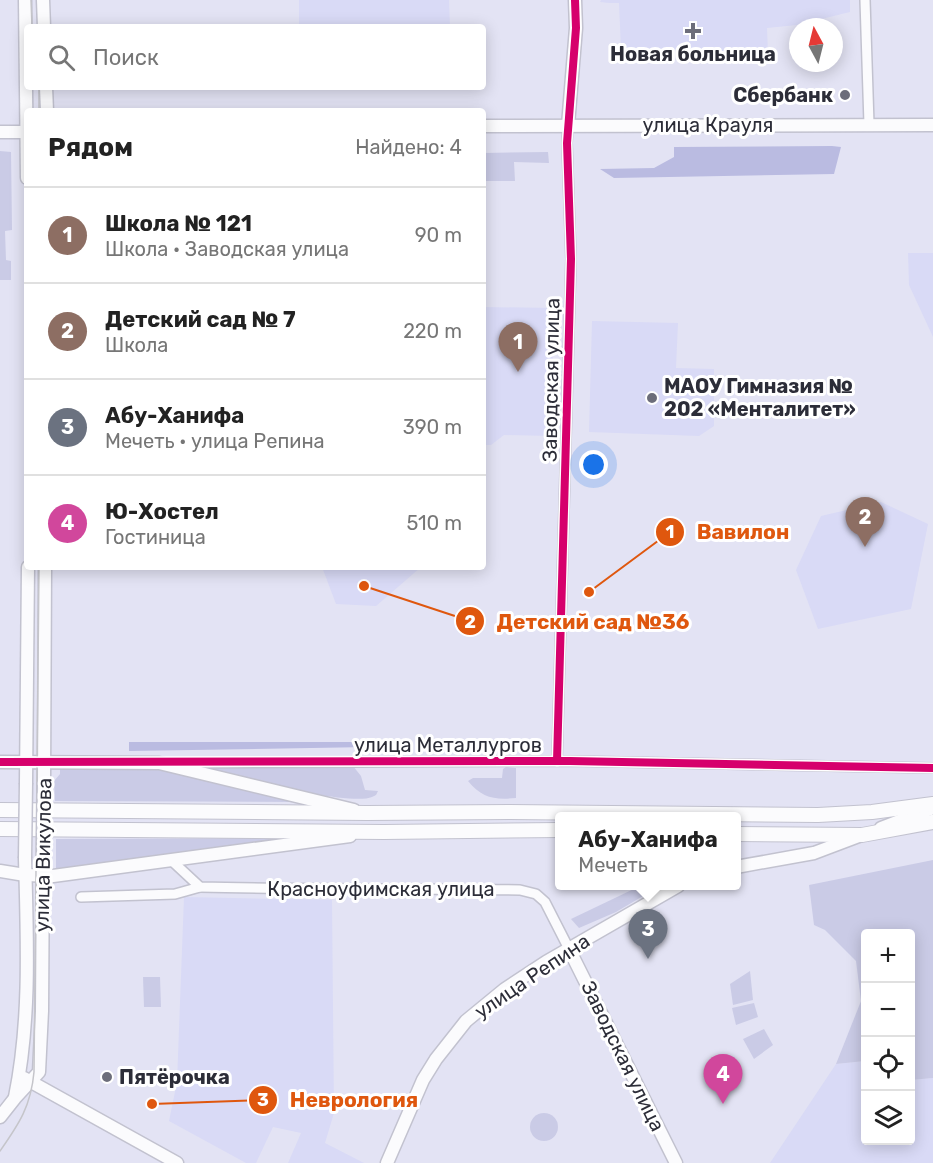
<!DOCTYPE html>
<html lang="ru">
<head>
<meta charset="utf-8">
<style>
	body { margin:0; font-family:Rubik,sans-serif; background:#f2f2f2; color:#222 }
	.controls { position:absolute; right:18px; bottom:18px; display:grid; overflow:hidden; border-radius:6px; box-shadow:0 3px 15px #0003 }
	.controls button { width:54px; height:54px; display:grid; place-items:center; padding:0; border:0; border-bottom:2px solid #e0e0e0; background:#fff; color:#222; font:30px sans-serif }
	.compass { position:absolute; left:789px; top:18px; width:54px; height:54px; border-radius:50%; background:#fff; box-shadow:0 3px 15px #0003; rotate:353deg }
	.you { position:absolute; left:594px; top:465px; width:21px; height:21px; margin:-15px; border:4px solid #fff; border-radius:50%; background:#1a73e8; box-shadow:0 0 0 9px #1a73e833 }
	.badge { display:grid; place-items:center; width:39px; height:39px; border-radius:50%; background:#6c6d7a; color:#fff; font-size:20px; font-weight:700 }
	.pin { position:absolute; translate:-50% -50px; filter:drop-shadow(0 2px 3px #0008) }
	.pin::after { content:''; position:absolute; top:32px; width:21px; height:18px; background:inherit; clip-path:polygon(0 0,100% 0,50% 100%) }
	.popup { position:absolute; left:555px; top:812px; width:186px; height:78px; box-sizing:border-box; display:grid; place-content:center; border-radius:6px; background:#fff; filter:drop-shadow(0 2px 4px #0005); font-size:20px; white-space:nowrap; color:#767676 }
	.popup b { font-size:22px; color:#222 }
	.popup::after { content:''; position:absolute; left:50%; top:100%; margin-left:-12px; border:12px solid transparent; border-top-color:#fff }
	.list { margin:0; padding:0; list-style:none }
	h2 { display:flex; justify-content:space-between; align-items:center; height:78px; margin:0; padding:0 24px; font-size:26px }
	h2 small { font-size:20px; font-weight:400; color:#767676 }
	.list li { display:grid; grid-template-columns:39px 1fr auto; gap:18px; align-items:center; box-sizing:border-box; height:96px; padding:0 24px; border-top:2px solid #e0e0e0 }
	.list b { display:block; font-size:22px; white-space:nowrap }
	.list p { margin:0; font-size:20px; white-space:nowrap; color:#767676 }
	.list em { font-size:20px; font-style:normal; color:#767676 }
	.icon { flex:none; width:33px; height:33px; fill:none; stroke:currentColor; stroke-width:2; stroke-linecap:round; stroke-linejoin:round }
	.map { position:relative; flex:none; width:933px; height:1163px; overflow:hidden }
	.search { position:absolute; background:#fff; box-shadow:0 3px 15px #0003; left:24px; top:24px; width:462px; height:66px; display:flex; align-items:center; gap:15px; box-sizing:border-box; padding:0 21px; border-radius:6px; color:#767676; font-size:22px }
	.panel { position:absolute; background:#fff; box-shadow:0 3px 15px #0003; left:24px; top:108px; width:462px; height:462px; border-radius:6px }
	.map>svg:first-child { display:block }
	.built { fill:#d9daf6 }
	.green { fill:#cacbe6 }
	.forest { fill:#babbe1 }
	.lines { fill:none; stroke-linecap:round; stroke-linejoin:round }
	.street-casing { stroke:#c2c2cf; stroke-width:12 }
	.secondary-casing { stroke:#c2c2cf; stroke-width:15 }
	.primary-casing { stroke:#c2c2cf; stroke-width:16 }
	.street { stroke:#fbfbfd; stroke-width:9 }
	.secondary { stroke:#fbfbfd; stroke-width:12 }
	.primary { stroke:#fbfbfd; stroke-width:14 }
	.tram { stroke:#c5c5ca; stroke-width:1.5 }
	.secondary-bridge-casing { stroke:#c2c2cf; stroke-width:15; stroke-linecap:butt }
	.secondary-bridge { stroke:#fbfbfd; stroke-width:12 }
	.cycleway-casing { stroke:#fff; stroke-width:11 }
	.cycleway { stroke:#d6006c; stroke-width:8 }
	.poi-dot { fill:#6c6d7a; stroke:#fff; stroke-width:2 }
	.labels { text-anchor:middle; stroke-width:6; stroke-linejoin:round; paint-order:stroke }
	.poi-label { font-size:20px; font-weight:bold; fill:#2c2d38; stroke:#fff; text-anchor:start }
	.street-label { font-size:20px; fill:#2c2d38; stroke:#fff }
	.leader { fill:none; stroke:#df570e; stroke-width:2 }
	.callout-dot { fill:#df570e; stroke:#fff; stroke-width:2 }
	.mark-label { font-size:18px; text-anchor:middle; font-weight:bold; fill:#fff }
	.callout-label { font-size:21px; text-anchor:middle; font-weight:bold; fill:#df570e; stroke:#fff; stroke-width:6; stroke-linejoin:round; paint-order:stroke }
</style>
</head>
<body>
<div class="map">
<svg width="933" height="1163" viewBox="0 0 933 1163">
	<rect width="100%" height="100%" fill="#e3e3f4"/>
	<!-- built -->
	<g class="built">
		<polygon points="299,0 449,0 450,27 299,27"/>
		<polygon points="601,0 850,0 850,12 797,25 767,28 768,56 755,57 641,48 621,49 619,3 609,3 600,2"/>
		<polygon points="908,253 933,253 933,337 909,285"/>
		<polygon points="483,307 554,308 551,436 504,435 491,445 483,445"/>
		<polygon points="592,321 678,323 676,368 714,369 714,426 699,436 589,432"/>
		<polygon points="881,502 928,524 911,609 818,629 796,570 821,516"/>
		<polygon points="322,567 421,567 376,606 336,604"/>
		<polygon points="184,897 332,900 334,1113 325,1143 364,1163 288,1163 301,1133 273,1127 256,1163 246,1163 169,1121 177,1082"/>
		<polygon points="865,1061 866,1140 910,1140 911,1080 933,1078 933,1163 770,1163 836,1064"/>
	</g>
	<!-- green -->
	<g class="green">
		<polygon points="0,151 11,152 12,230 5,231 6,260 11,261 11,280 0,280"/>
		<polygon points="548,152 549,163 514,162 515,181 483,181 483,153"/>
		<path d="M353 766 361 776 365 790 378 791C376 795 377 795 372 797 349 807 226 774 195 767Z"/>
		<polygon points="60,767 145,767 306,802 55,801 54,781 60,774"/>
		<path d="M506 767 516 768V798C494 800 482 798 468 781L473 778H502L503 769Z"/>
		<polygon points="306,838 56,869 56,839"/>
		<polygon points="933,860 933,1078 911,1080 910,934 866,934 865,1061 836,1064 861,1001 856,961 825,930 814,925 809,885"/>
		<polygon points="640,886 660,886 616,912 579,928 571,919"/>
		<polygon points="750,971 753,1000 733,1005 730,984"/>
		<polygon points="143,977 160,977 161,1007 144,1007"/>
		<polygon points="754,1003 758,1017 736,1025 732,1008"/>
		<polygon points="764,1029 773,1045 754,1059 743,1039"/>
		<circle cx="544" cy="1127" r="14"/>
	</g>
	<!-- forest -->
	<g class="forest">
		<polygon points="832,146 841,147 834,174 614,178 600,169 654,168 674,157 674,147"/>
		<polygon points="129,742 370,742 369,747 129,751"/>
	</g>
	<g class="lines">
		<!-- street casing -->
		<g class="street-casing">
			<g id="street">
				<polyline points="865,0 869,124"/>
				<polyline points="557,761 571,259 567,143 568,125"/>
				<polyline points="173,763 570,761 933,768"/>
				<path d="M171 860 200 887C307 890 413 888 520 890L536 894 545 902 569 949"/>
				<polyline points="81,897 175,894 200,887"/>
			</g>
		</g>
		<!-- secondary casing -->
		<g class="secondary-casing">
			<g id="secondary">
				<polyline points="25,0 27,178"/>
				<polyline points="43,0 44,27"/>
				<polyline points="46,87 47,111"/>
				<polyline points="568,125 576,28 575,0"/>
				<polyline points="483,126 933,125"/>
				<polyline points="0,132 27,132"/>
				<polyline points="0,762 159,763 354,810"/>
				<polyline points="44,782 45,567"/>
				<polyline points="26,783 28,567"/>
				<polyline points="881,828 933,808"/>
				<polyline points="736,867 814,853 859,836"/>
				<polyline points="0,871 25,875 53,876 350,836"/>
				<polyline points="569,949 676,1163"/>
				<polyline points="24,1078 177,1163"/>
				<path d="M15 1097C31 1019 27 937 25 858"/>
				<polyline points="0,1117 15,1098 39,1072 42,1011 43,858"/>
				<polyline points="387,1163 423,1080 436,1059 466,1021 505,989 546,962 678,886"/>
			</g>
		</g>
		<!-- primary casing -->
		<g class="primary-casing">
			<g id="primary">
				<polyline points="0,810 367,813 510,812 818,815 872,812 933,804"/>
				<polyline points="0,829 384,832 560,830"/>
				<polyline points="736,834 862,835 933,822"/>
			</g>
		</g>
		<!-- street -->
		<use href="#street" class="street"/>
		<!-- secondary -->
		<use href="#secondary" class="secondary"/>
		<!-- primary -->
		<use href="#primary" class="primary"/>
		<!-- tram -->
		<g class="tram">
			<polyline points="31,0 32,27"/>
			<polyline points="39,87 39,111"/>
			<path d="M0 1151C19 1124 31 1106 34 1072L39 567"/>
		</g>
		<!-- secondary-bridge casing -->
		<g class="secondary-bridge-casing">
			<g id="secondary-bridge">
				<polyline points="25,858 26,783"/>
				<polyline points="43,858 44,782"/>
			</g>
		</g>
		<!-- secondary-bridge -->
		<use href="#secondary-bridge" class="secondary-bridge"/>
		<!-- cycleway casing -->
		<g class="cycleway-casing">
			<g id="cycleway">
				<polyline points="557,761 571,259 567,143 576,28 575,0"/>
				<polyline points="0,762 570,761 933,768"/>
			</g>
		</g>
		<!-- cycleway -->
		<use href="#cycleway" class="cycleway"/>
	</g>
	<!-- markers -->
	<g class="poi-dot">
		<path d="M690 22h6v6h6v6h-6v6h-6v-6h-6v-6h6z"/>
		<circle cx="845" cy="95" r="6"/>
		<circle cx="652" cy="398" r="6"/>
		<circle cx="107" cy="1077" r="6"/>
	</g>
	<g class="labels">
		<!-- poi labels -->
		<g class="poi-label">
			<text x="693" y="61" text-anchor="middle">Новая больница</text>
			<text x="833" y="102" text-anchor="end">Сбербанк</text>
			<text x="664" y="393">МАОУ Гимназия №<tspan x="664" dy="23">202 «Менталитет»</tspan></text>
			<text x="119" y="1084">Пятёрочка</text>
		</g>
		<!-- street labels -->
		<g class="street-label">
			<text x="708" y="132">улица Крауля</text>
			<text transform="translate(551 380) rotate(-89)" y="7">Заводская улица</text>
			<text x="448" y="752">улица Металлургов</text>
			<text transform="translate(43 855) rotate(-89)" y="7">улица Викулова</text>
			<text x="381" y="896">Красноуфимская улица</text>
			<text transform="translate(532 976) rotate(-34)" y="7">улица Репина</text>
			<text transform="translate(623 1056) rotate(64)" y="7">Заводская улица</text>
		</g>
	</g>
	<!-- callouts -->
	<path class="leader" d="M589 592L670 532M364 586L470 621M152 1104L263 1100"/>
	<g class="callout-dot">
		<circle cx="589" cy="592" r="6"/>
		<circle cx="364" cy="586" r="6"/>
		<circle cx="152" cy="1104" r="6"/>
		<circle cx="670" cy="532" r="15"/>
		<circle cx="470" cy="621" r="15"/>
		<circle cx="263" cy="1100" r="15"/>
	</g>
	<g class="mark-label">
		<text x="670" y="538">1</text>
		<text x="470" y="628">2</text>
		<text x="263" y="1106">3</text>
	</g>
	<g class="callout-label">
		<text x="743" y="539">Вавилон</text>
		<text x="593" y="629">Детский сад №36</text>
		<text x="354" y="1107">Неврология</text>
	</g>
</svg>
<div class="controls">
<button>+</button>
<button>−</button>
<button><svg class="icon" aria-label="locate" viewBox="0 0 24 24"><circle cx="12" cy="12" r="6"/><path d="M12 2v4M12 18v4M2 12h4M18 12h4"/></svg></button>
<button><svg class="icon" aria-label="layers" viewBox="0 0 24 24"><path d="M12 4l9 5-9 5-9-5zM3 14l9 5 9-5"/></svg></button>
</div>
<svg class="compass" viewBox="-18 -18 36 36"><path d="M0-13l5 13h-10z" fill="#e53935"/><path d="M0 13l5-13h-10z" fill="#767676"/></svg>
<div class="you"></div>
<div class="pin badge" style="left:518px;top:372px;background:#8d6e63">1</div>
<div class="pin badge" style="left:865px;top:547px;background:#8d6e63">2</div>
<div class="pin badge" style="left:648px;top:959px;background:#6b7280">3</div>
<div class="popup"><b>Абу-Ханифа</b>Мечеть</div>
<div class="pin badge" style="left:723px;top:1104px;background:#d1479c">4</div>
<div class="search"><svg class="icon" aria-label="search" viewBox="0 0 24 24"><circle cx="10" cy="10" r="6"/><path d="M15 15l6 6"/></svg>Поиск</div>
<section class="panel">
<h2>Рядом<small>Найдено: 4</small></h2>
<ul class="list">
<li><span class="badge" style="background:#8d6e63">1</span><div><b>Школа № 121</b><p>Школа · Заводская улица</p></div><em>90 m</em></li>
<li><span class="badge" style="background:#8d6e63">2</span><div><b>Детский сад № 7</b><p>Школа</p></div><em>220 m</em></li>
<li><span class="badge" style="background:#6b7280">3</span><div><b>Абу-Ханифа</b><p>Мечеть · улица Репина</p></div><em>390 m</em></li>
<li><span class="badge" style="background:#d1479c">4</span><div><b>Ю-Хостел</b><p>Гостиница</p></div><em>510 m</em></li>
</ul>
</section>
</div>
</body>
</html>
